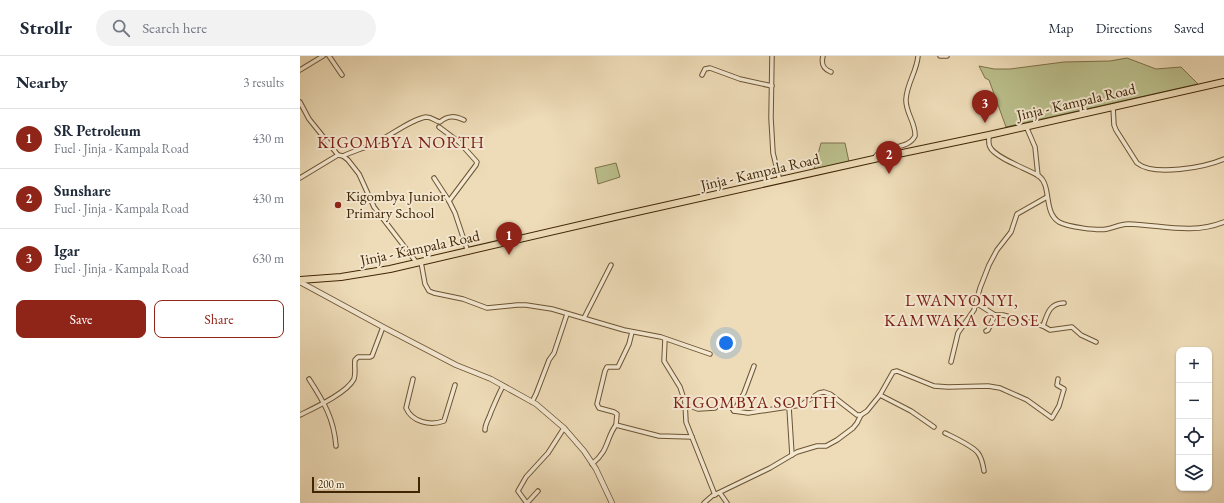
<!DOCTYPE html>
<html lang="en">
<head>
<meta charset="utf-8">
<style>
	body { margin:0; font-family:"EB Garamond",serif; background:#f2f2f3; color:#1f2937 }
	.controls { position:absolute; right:12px; bottom:12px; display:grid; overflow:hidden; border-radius:8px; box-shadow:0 1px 3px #0004 }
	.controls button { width:36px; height:36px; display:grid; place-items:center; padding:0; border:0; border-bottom:1px solid #e0e1e3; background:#fff; color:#1f2937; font:20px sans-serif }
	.scale { position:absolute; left:12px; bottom:10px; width:108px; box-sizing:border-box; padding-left:4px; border:2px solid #412606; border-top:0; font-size:11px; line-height:14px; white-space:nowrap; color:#412606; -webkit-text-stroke:3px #f4e8d1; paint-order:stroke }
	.you { position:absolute; left:426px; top:287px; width:14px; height:14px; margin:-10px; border:3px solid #fff; border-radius:50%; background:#1a73e8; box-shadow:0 0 0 6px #1a73e833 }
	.badge { display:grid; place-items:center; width:26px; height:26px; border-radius:50%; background:#8f2418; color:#fff; font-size:13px; font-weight:700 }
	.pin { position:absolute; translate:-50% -33px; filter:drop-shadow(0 1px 2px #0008) }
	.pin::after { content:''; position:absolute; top:21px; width:14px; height:12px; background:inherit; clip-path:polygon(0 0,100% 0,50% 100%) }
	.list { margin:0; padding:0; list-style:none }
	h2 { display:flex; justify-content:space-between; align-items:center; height:52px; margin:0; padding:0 16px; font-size:17px }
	h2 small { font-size:13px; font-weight:400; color:#747a83 }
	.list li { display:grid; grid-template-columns:26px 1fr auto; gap:12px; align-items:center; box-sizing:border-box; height:60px; padding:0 16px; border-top:1px solid #e0e1e3 }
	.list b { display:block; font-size:15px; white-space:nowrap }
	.list p { margin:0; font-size:13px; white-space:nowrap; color:#747a83 }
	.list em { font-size:13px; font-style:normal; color:#747a83 }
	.actions { display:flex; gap:8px; padding:12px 16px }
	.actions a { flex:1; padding:9px 0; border:1px solid #8f2418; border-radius:8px; text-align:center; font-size:14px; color:#8f2418 }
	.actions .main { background:#8f2418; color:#fff }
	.icon { flex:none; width:22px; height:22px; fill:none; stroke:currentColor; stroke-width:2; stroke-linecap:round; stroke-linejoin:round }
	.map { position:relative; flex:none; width:924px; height:447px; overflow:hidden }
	header { display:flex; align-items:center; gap:24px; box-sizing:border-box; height:56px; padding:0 20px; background:#fff; border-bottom:1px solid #e0e1e3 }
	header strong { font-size:19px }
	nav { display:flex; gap:22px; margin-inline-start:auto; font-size:14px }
	.search { width:280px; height:36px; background:#f2f2f3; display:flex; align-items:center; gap:10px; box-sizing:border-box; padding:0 14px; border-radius:22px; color:#747a83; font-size:15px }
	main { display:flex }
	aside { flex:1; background:#fff }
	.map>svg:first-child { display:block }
	.green { fill:#bbc08d; stroke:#7e734a }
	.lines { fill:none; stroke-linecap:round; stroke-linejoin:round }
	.minor-casing { stroke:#6c5432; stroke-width:5.5 }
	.tertiary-casing { stroke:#6c5432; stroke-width:6 }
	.trunk-casing { stroke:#412606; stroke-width:8 }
	.minor { stroke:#f4e8d1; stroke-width:3.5 }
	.tertiary { stroke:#f4e8d1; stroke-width:4.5 }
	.trunk { stroke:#eedcb8; stroke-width:6 }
	.poi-dot { fill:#8f2418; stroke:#f4e8d1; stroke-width:1.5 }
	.labels { text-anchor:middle; stroke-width:4; stroke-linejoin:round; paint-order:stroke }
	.street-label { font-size:15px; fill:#412606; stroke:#f4e8d1 }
	.poi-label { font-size:15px; fill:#412606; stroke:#f4e8d1; text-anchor:start }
	.quarter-label { font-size:17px; letter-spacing:1px; fill:#7a1f14; stroke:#f4e8d1 }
</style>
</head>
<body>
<header>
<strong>Strollr</strong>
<div class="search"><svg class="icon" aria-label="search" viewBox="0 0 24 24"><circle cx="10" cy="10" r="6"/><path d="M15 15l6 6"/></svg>Search here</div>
<nav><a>Map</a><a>Directions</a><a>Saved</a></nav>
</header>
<main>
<aside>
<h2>Nearby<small>3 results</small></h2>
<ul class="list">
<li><span class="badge">1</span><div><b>SR Petroleum</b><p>Fuel · Jinja - Kampala Road</p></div><em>430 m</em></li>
<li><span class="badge">2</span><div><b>Sunshare</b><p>Fuel · Jinja - Kampala Road</p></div><em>430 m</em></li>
<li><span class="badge">3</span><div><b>Igar</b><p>Fuel · Jinja - Kampala Road</p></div><em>630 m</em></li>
</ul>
<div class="actions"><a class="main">Save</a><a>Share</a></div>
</aside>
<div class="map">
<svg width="924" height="447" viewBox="0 0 924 447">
	<rect width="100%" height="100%" fill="#eedcb8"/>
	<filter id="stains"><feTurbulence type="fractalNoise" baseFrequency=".005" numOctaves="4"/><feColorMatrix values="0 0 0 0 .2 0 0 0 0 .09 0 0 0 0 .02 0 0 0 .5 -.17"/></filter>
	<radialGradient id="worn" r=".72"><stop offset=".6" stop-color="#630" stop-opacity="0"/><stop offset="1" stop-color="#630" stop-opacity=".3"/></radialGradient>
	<!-- green -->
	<g class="green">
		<polygon points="827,2 856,13 881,11 898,28 706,71 689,24 685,22 679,10 694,13 710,13 764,6 810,5"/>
		<polygon points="521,87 545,87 549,106 514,113"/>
		<polygon points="316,107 320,121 298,128 295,112"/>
	</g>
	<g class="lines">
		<!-- minor casing -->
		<g class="minor-casing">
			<g id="minor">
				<polyline points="29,0 42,19"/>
				<polyline points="472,0 471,62 473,97 480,125"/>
				<path d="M523 0C521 8 523 13 531 16"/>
				<polyline points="640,0 647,0"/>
				<polyline points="0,14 23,0"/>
				<polyline points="402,19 405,13 410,12 440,23 472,30"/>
				<polyline points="0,46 9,63 38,99 43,100 48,104 59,118 74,151 117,207"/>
				<path d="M813 51 814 69 816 74 837 107C854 121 905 111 924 103"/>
				<polyline points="726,70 735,91 738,120"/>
				<polyline points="139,71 159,86 177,106 176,109 149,145"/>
				<path d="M689 79C689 83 688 88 690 91 695 102 728 113 739 120 752 130 743 156 759 166 768 171 798 175 807 173 814 172 820 168 828 168 862 169 891 179 924 166"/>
				<path d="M43 100C53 95 65 92 75 87 89 81 111 63 126 61 132 61 135 65 140 66 148 59 155 60 164 64"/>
				<path d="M574 103C581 87 607 96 615 80 616 67 605 56 606 43 607 27 617 15 618 0"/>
				<polyline points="0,122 38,99"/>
				<polyline points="134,122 149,145 155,157 168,196"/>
				<polyline points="121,206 125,228 129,235 134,237 163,243 187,252 217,249 226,249 252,253 324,274 361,281 410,298"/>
				<polyline points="676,247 695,259 688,274 686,275"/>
				<polyline points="695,259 703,259 743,270 750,274 772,271 781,279 796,286"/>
				<polyline points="284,262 311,209"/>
				<path d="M743 270C747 259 749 247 764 247"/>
				<polyline points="365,283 364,305 380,331 385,346 386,366 415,439"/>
				<polyline points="651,306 658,277 674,254 680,232 689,209 697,194 711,176 717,158 747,141"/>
				<path d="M9 323C24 346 34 363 36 390"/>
				<path d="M113 323 106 352C112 366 130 370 144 365L155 329"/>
				<polyline points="580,339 593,316 597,315 634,330 648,331 688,330 700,332 727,344 752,362 759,350 764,333 757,329 758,323"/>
				<polyline points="232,346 236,338 249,304 254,297 267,258"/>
				<polyline points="385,348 398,353 415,352 417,350 420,345 430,350 434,355 448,357 501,349 519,337 524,336 530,338 557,359 561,359"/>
				<polyline points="489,351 492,399"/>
				<polyline points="434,355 444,337 454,310"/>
				<path d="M0 359C14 352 47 337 54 323 56 317 54 310 55 304L58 301H70L72 300 83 271"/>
				<polyline points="316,369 317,358 314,356 299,352 297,348 305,315 307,311 318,311 329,288 332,276"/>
				<path d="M185 374C185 367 189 363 191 356 195 347 198 339 203 330"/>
				<path d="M645 377C653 381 673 390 678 397 682 402 683 409 684 415"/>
				<path d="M292 408C309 395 306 382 316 369L359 380 392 381"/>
				<polyline points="238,435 228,446 226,446 218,435 226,421 248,397 264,372"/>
				<polyline points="420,437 427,447"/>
				<polyline points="404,447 412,440 470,412 497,396 517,390 526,390 537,384 553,372 557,367 561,359 567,355 580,339 611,355 634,371"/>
			</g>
		</g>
		<!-- tertiary casing -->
		<g class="tertiary-casing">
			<polyline id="tertiary" points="0,226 83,271 156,309 191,323 236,348 264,372 284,395 296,413 312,447"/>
		</g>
		<!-- trunk casing -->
		<g class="trunk-casing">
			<polyline id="trunk" points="0,224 41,221 90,213 319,160 574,103 689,79 924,26"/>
		</g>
		<!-- minor -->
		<use href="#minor" class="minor"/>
		<!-- tertiary -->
		<use href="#tertiary" class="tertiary"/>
		<!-- trunk -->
		<use href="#trunk" class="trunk"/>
	</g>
	<!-- markers -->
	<circle class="poi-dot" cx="38" cy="149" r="4"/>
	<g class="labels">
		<!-- street labels -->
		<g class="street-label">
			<text transform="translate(776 46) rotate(-13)" y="5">Jinja - Kampala Road</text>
			<text transform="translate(460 116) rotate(-13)" y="5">Jinja - Kampala Road</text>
			<text transform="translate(120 192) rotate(-12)" y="5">Jinja - Kampala Road</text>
		</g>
		<!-- poi labels -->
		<g class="poi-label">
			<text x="46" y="145">Kigombya Junior<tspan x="46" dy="17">Primary School</tspan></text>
		</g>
		<!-- quarter labels -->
		<g class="quarter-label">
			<text x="101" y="92">KIGOMBYA NORTH</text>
			<text x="662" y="250">LWANYONYI,<tspan x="662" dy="20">KAMWAKA CLOSE</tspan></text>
			<text x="455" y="352">KIGOMBYA SOUTH</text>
		</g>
	</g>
	<rect width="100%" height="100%" filter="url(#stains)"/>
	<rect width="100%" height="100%" fill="url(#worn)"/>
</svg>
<div class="controls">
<button>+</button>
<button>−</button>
<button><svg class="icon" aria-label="locate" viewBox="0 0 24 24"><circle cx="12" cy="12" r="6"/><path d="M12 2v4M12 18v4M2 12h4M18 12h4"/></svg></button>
<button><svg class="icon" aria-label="layers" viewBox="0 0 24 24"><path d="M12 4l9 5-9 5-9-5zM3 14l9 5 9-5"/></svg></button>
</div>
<div class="scale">200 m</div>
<div class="you"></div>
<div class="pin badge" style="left:209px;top:199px">1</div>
<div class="pin badge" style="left:589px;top:118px">2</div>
<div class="pin badge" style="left:685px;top:67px">3</div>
</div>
</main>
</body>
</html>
